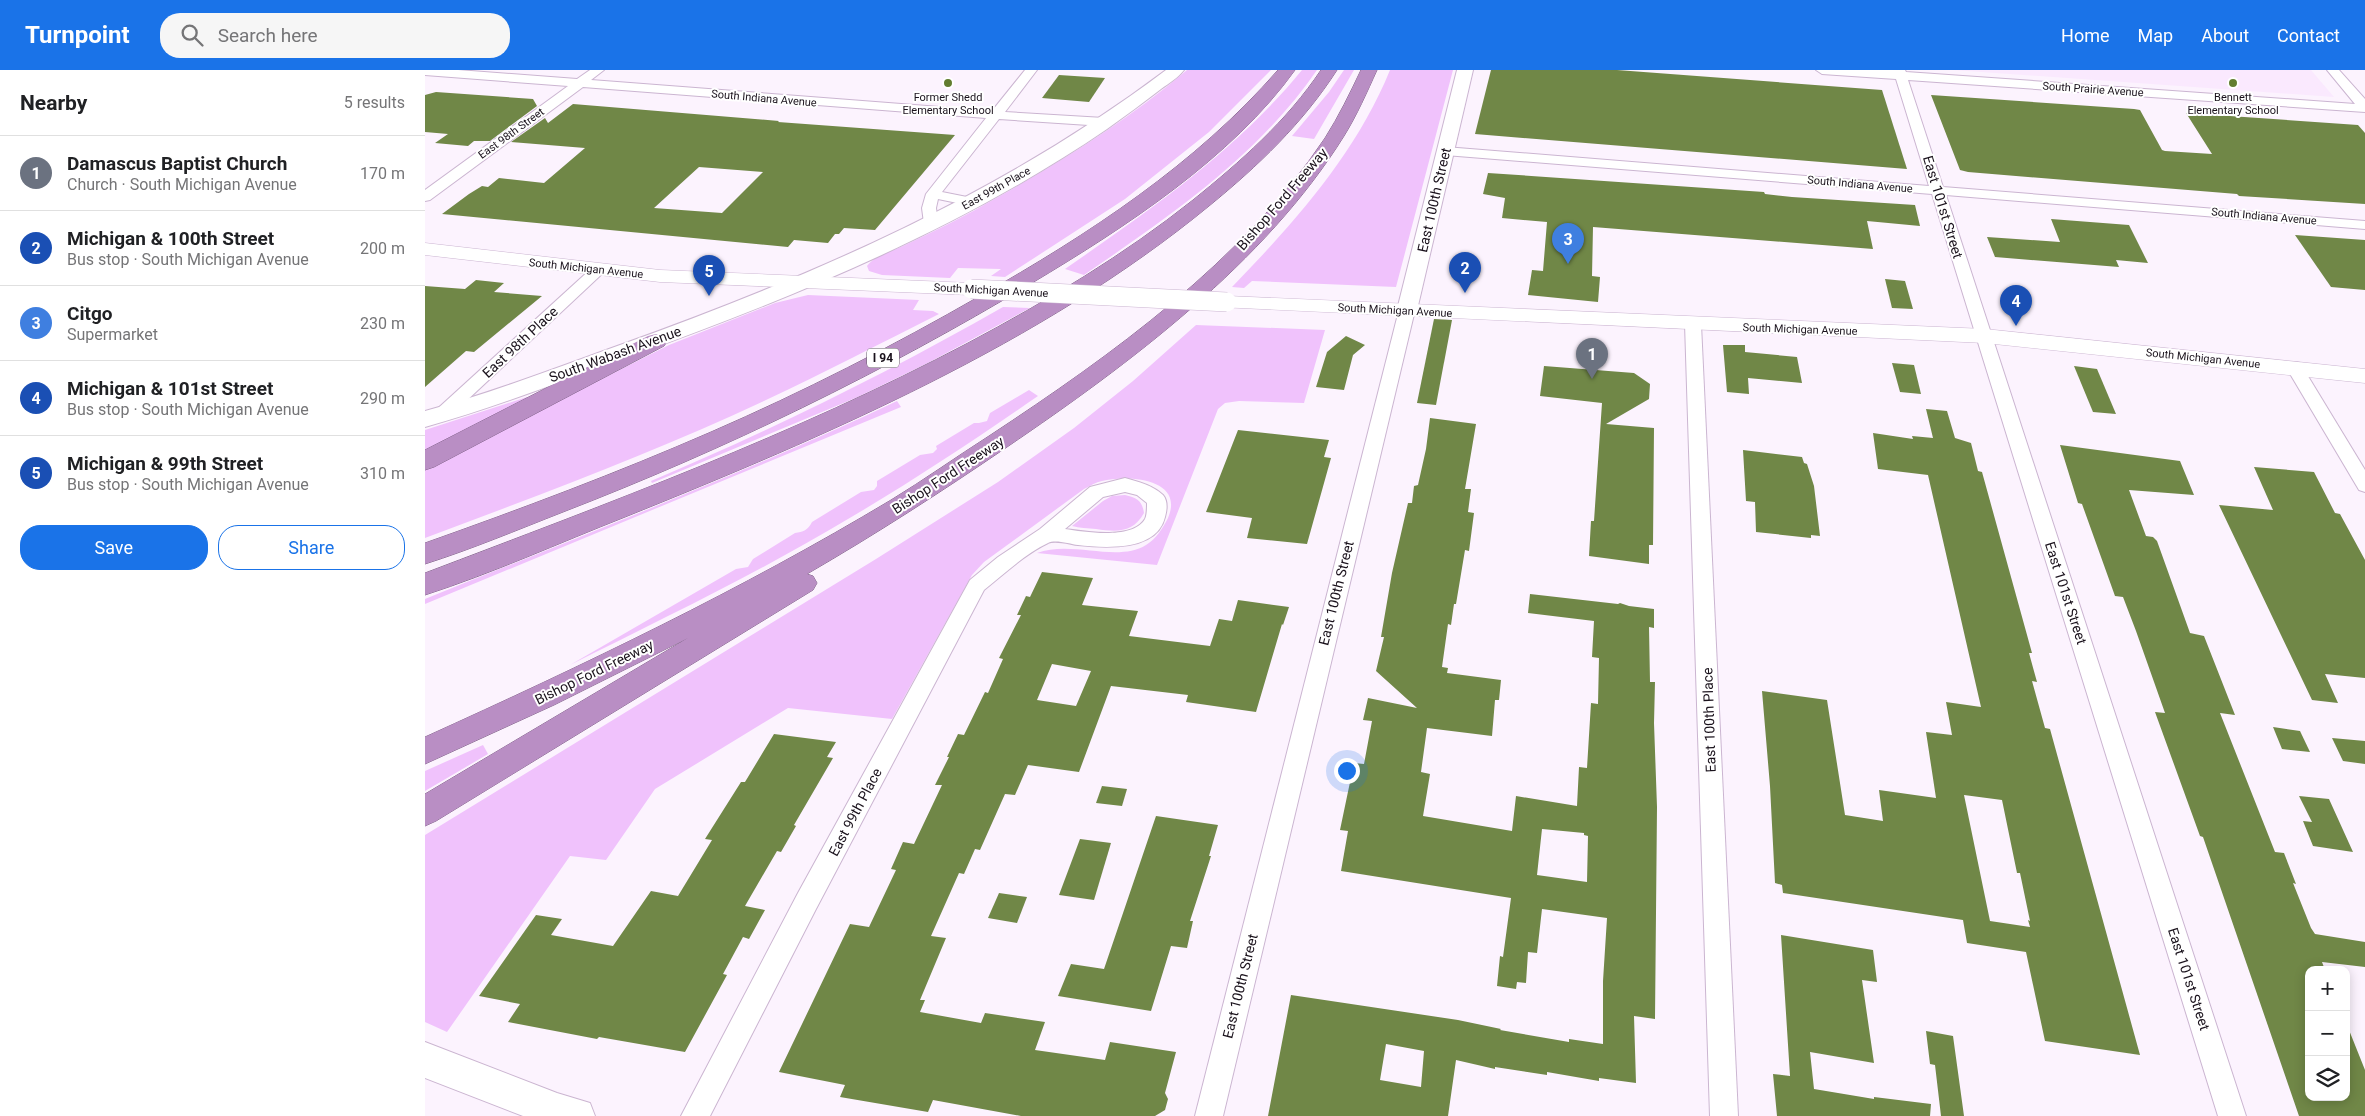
<!DOCTYPE html>
<html lang="en">
<head>
<meta charset="utf-8">
<style>
	body { margin:0; font-family:Roboto,sans-serif; background:#f6f6f6; color:#202124 }
	.controls { position:absolute; right:15px; bottom:15px; display:grid; overflow:hidden; border-radius:10px; box-shadow:0 2px 12px #0003 }
	.controls button { width:45px; height:45px; display:grid; place-items:center; padding:0; border:0; border-bottom:1px solid #e0e0e0; background:#fff; color:#202124; font:25px sans-serif }
	.you { position:absolute; left:921px; top:700px; width:18px; height:18px; margin:-12px; border:4px solid #fff; border-radius:50%; background:#1a73e8; box-shadow:0 0 0 8px #1a73e833 }
	.badge { display:grid; place-items:center; width:32px; height:32px; border-radius:50%; background:#1a73e8; color:#fff; font-size:16px; font-weight:700 }
	.pin { position:absolute; translate:-50% -41px; filter:drop-shadow(0 1px 2px #0008) }
	.pin::after { content:''; position:absolute; top:26px; width:18px; height:15px; background:inherit; clip-path:polygon(0 0,100% 0,50% 100%) }
	.list { margin:0; padding:0; list-style:none }
	h2 { display:flex; justify-content:space-between; align-items:center; height:65px; margin:0; padding:0 20px; font-size:21px }
	h2 small { font-size:16px; font-weight:400; color:#757577 }
	.list li { display:grid; grid-template-columns:32px 1fr auto; gap:15px; align-items:center; box-sizing:border-box; height:75px; padding:0 20px; border-top:1px solid #e0e0e0 }
	.list b { display:block; font-size:19px; white-space:nowrap }
	.list p { margin:0; font-size:16px; white-space:nowrap; color:#757577 }
	.list em { font-size:16px; font-style:normal; color:#757577 }
	.actions { display:flex; gap:10px; padding:15px 20px }
	.actions a { flex:1; padding:11px 0; border:1px solid #1a73e8; border-radius:20px; text-align:center; font-size:18px; color:#1a73e8 }
	.actions .main { background:#1a73e8; color:#fff }
	.icon { flex:none; width:28px; height:28px; fill:none; stroke:currentColor; stroke-width:2; stroke-linecap:round; stroke-linejoin:round }
	.map { position:relative; flex:none; width:1940px; height:1046px; overflow:hidden }
	header { display:flex; align-items:center; gap:30px; box-sizing:border-box; height:70px; padding:0 25px; background:#1a73e8; color:#fff }
	header strong { font-size:24px }
	nav { display:flex; gap:28px; margin-inline-start:auto; font-size:18px }
	.search { width:350px; height:45px; background:#f6f6f6; display:flex; align-items:center; gap:12px; box-sizing:border-box; padding:0 18px; border-radius:20px; color:#757577; font-size:19px }
	main { display:flex }
	aside { flex:1; background:#fff }
	.map>svg:first-child { display:block }
	.built { fill:#fae9fe }
	.green { fill:#f0c2fc }
	.building { fill:#708747; fill-rule:evenodd }
	.lines { fill:none; stroke-linecap:round; stroke-linejoin:round }
	.minor-casing { stroke:#cbb5d1; stroke-width:2 }
	.tertiary-casing { stroke:#cbb5d1; stroke-width:2 }
	.secondary-casing { stroke:#cbb5d1; stroke-width:1 }
	.motorway-casing { stroke:#816389; stroke-width:1 }
	.minor { fill:#fff; fill-rule:evenodd }
	.tertiary { fill:#fff; fill-rule:evenodd }
	.secondary { fill:#fff; fill-rule:evenodd }
	.motorway { fill:#b98ec4; fill-rule:evenodd }
	.secondary-bridge-casing { stroke:#cbb5d1; stroke-width:20; stroke-linecap:butt }
	.secondary-bridge { stroke:#fff; stroke-width:19 }
	.poi-dot { fill:#627d30; stroke:#fff; stroke-width:2 }
	.labels { text-anchor:middle; stroke-width:4; stroke-linejoin:round; paint-order:stroke }
	.far-street-label { font-size:11px; fill:#1a121c; stroke:#fff }
	.far-poi-label { font-size:11px; fill:#1a121c; stroke:#fff }
	.shield { fill:#fff; stroke:#5f5960; stroke-width:1 }
	.shield-label { font-size:12px; font-weight:bold; fill:#1a121c }
	.street-label { font-size:14px; fill:#1a121c; stroke:#fff }
</style>
</head>
<body>
<header>
<strong>Turnpoint</strong>
<div class="search"><svg class="icon" aria-label="search" viewBox="0 0 24 24"><circle cx="10" cy="10" r="6"/><path d="M15 15l6 6"/></svg>Search here</div>
<nav><a>Home</a><a>Map</a><a>About</a><a>Contact</a></nav>
</header>
<main>
<aside>
<h2>Nearby<small>5 results</small></h2>
<ul class="list">
<li><span class="badge" style="background:#6b7280">1</span><div><b>Damascus Baptist Church</b><p>Church · South Michigan Avenue</p></div><em>170 m</em></li>
<li><span class="badge" style="background:#1a4fb4">2</span><div><b>Michigan &amp; 100th Street</b><p>Bus stop · South Michigan Avenue</p></div><em>200 m</em></li>
<li><span class="badge" style="background:#3f7fe0">3</span><div><b>Citgo</b><p>Supermarket</p></div><em>230 m</em></li>
<li><span class="badge" style="background:#1a4fb4">4</span><div><b>Michigan &amp; 101st Street</b><p>Bus stop · South Michigan Avenue</p></div><em>290 m</em></li>
<li><span class="badge" style="background:#1a4fb4">5</span><div><b>Michigan &amp; 99th Street</b><p>Bus stop · South Michigan Avenue</p></div><em>310 m</em></li>
</ul>
<div class="actions"><a class="main">Save</a><a>Share</a></div>
</aside>
<div class="map">
<svg width="1940" height="1046" viewBox="0 0 1940 1046">
	<rect width="100%" height="100%" fill="#fcf3fe"/>
	<!-- built -->
	<polygon class="built" points="1528,0 1886,0 1909,27"/>
	<!-- green -->
	<g class="green">
		<path d="M762 0H846L784 62 700 129 580 207 566 206 576 199 533 198 525 208 457 205 444 201 442 196C450 185 466 182 478 176 510 161 542 145 573 127 639 90 704 49 762 0Z"/>
		<path d="M877 0H892C832 87 745 146 659 205L640 199C725 140 811 81 877 0Z"/>
		<polygon points="919,0 929,0 889,69 867,66 904,22"/>
		<path d="M965 0H1028L971 217 827 211 819 218 807 217C869 153 931 84 965 0Z"/>
		<path d="M383 225 494 230 488 240 508 241 514 244C456 273 399 303 341 330 230 382 115 425 0 468V397L244 275 350 233Z"/>
		<path d="M578 237 605 238 503 293 433 327 227 413 226 411C347 360 464 302 578 237Z"/>
		<path d="M771 255 900 260 879 333 814 331 800 333 793 339 732 495 612 483C647 470 692 493 721 475 731 469 738 458 743 448 760 408 702 405 677 411 671 412 665 416 659 419L559 492 547 505 467 649 363 638 230 719 181 790 145 786 22 962 0 952V765L451 489 573 412 649 358 708 311Z"/>
		<path d="M604 320 613 326C551 369 488 411 423 449 333 503 239 548 145 595L311 499 323 497 328 489 370 463C378 462 383 460 387 452L436 422 449 420 452 416V411L495 385 508 383 512 379 511 376 549 353H554L562 351 565 343Z"/>
		<polygon points="102,327 104,332 0,382 0,360"/>
		<path d="M472 331 476 337 0 534V529C158 465 318 404 472 331Z"/>
		<path d="M700 425C712 428 717 430 719 443 708 463 692 462 671 459 663 458 654 458 647 456L678 431 687 426Z"/>
		<polygon points="58,675 63,684 0,721 0,701"/>
	</g>
	<!-- building -->
	<g class="building">
		<polygon points="1066,0 1192,0 1457,20 1482,99 1050,64"/>
		<polygon points="634,5 680,8 664,32 617,28"/>
		<polygon points="11,22 108,29 112,36 65,71 49,71 43,76 10,73 23,64 0,62 0,25"/>
		<polygon points="1506,25 1709,39 1715,40 1737,80 1740,81 1787,84 1761,43 1933,55 1940,63 1940,134 1814,126 1812,124 1543,102 1535,100"/>
		<path d="M148 34 354 51 353 52 530 65 450 160 419 158 414 164H410L403 173 369 170 363 177 17 144 44 124 57 116 63 117 74 108 119 113 160 78 86 72 120 48 123 53ZM274 97 338 102 297 143 229 138Z"/>
		<polygon points="1063,103 1339,122 1340,124 1367,127 1490,135 1495,156 1442,151 1448,179 1168,157 1167,206 1175,207 1173,232 1103,225 1107,200 1118,201 1122,152 1077,148 1080,128 1058,124"/>
		<polygon points="1626,149 1704,155 1723,193 1691,190 1694,197 1570,187 1562,167 1635,172"/>
		<polygon points="1870,165 1940,170 1940,220 1906,217"/>
		<polygon points="1460,209 1480,211 1488,239 1467,238"/>
		<polygon points="51,210 79,213 69,222 117,226 49,282 41,281 0,317 0,216 40,219"/>
		<polygon points="1009,249 1027,250 1011,335 992,333"/>
		<polygon points="921,266 940,275 928,285 919,320 891,317 902,282"/>
		<polygon points="1298,275 1320,275 1320,282 1372,287 1377,313 1323,308 1324,324 1302,322"/>
		<polygon points="1467,293 1489,295 1496,324 1475,322"/>
		<polygon points="1119,296 1209,303 1225,314 1224,329 1181,354 1229,358 1228,475 1224,475 1224,494 1164,486 1166,451 1169,451 1177,333 1115,326"/>
		<polygon points="1649,296 1672,299 1691,344 1668,342"/>
		<path d="M1501 339 1522 341 1530 368 1546 373 1553 401 1557 402 1607 583H1604L1612 612 1607 611 1620 658 1625 659 1715 985 1620 971 1601 882 1542 873 1538 850 1358 823 1357 815 1350 813 1345 716 1337 621 1402 630 1420 745 1458 751 1454 720 1511 728 1501 662 1527 665 1521 632 1556 637 1503 405 1453 399 1448 363 1488 369 1487 366 1508 368ZM1539 725 1577 730 1592 803H1595L1605 851 1603 850 1605 857 1565 851Z"/>
		<path d="M1005 348 1051 354 1040 419H1046L1043 442 1049 443 1044 481 1040 480 1031 534H1029L1026 555 1023 554 1017 597 1023 598 1022 603 1076 610 1074 630H1070L1067 666 1002 658 996 702 1005 704 998 746 1087 761 1091 726 1152 736 1154 697 1162 698 1166 633 1173 634 1174 588 1167 587 1169 551 1103 543 1105 524 1193 534 1195 533 1204 536 1229 539V558L1224 557 1225 612H1230L1229 653 1232 737 1230 949 1209 946 1211 1013 1174 1008V1011L1122 1002V1005L1070 997V999L1031 990 1023 1046H843L866 925 1033 950 1076 959 1075 960 1144 972V969L1178 974V911L1182 848 1117 839 1112 883 1103 882 1101 913 1092 912 1091 919 1072 916 1075 886 1078 887 1086 828 916 801 923 761 915 760 929 693 939 694 947 651 938 650 943 628 992 638 951 601 959 567H956L967 503 983 433H987L989 416 993 415 1001 379ZM1117 759 1159 763V765L1163 766 1162 812 1112 805ZM961 974 999 981 996 1017 955 1010Z"/>
		<polygon points="813,360 904,370 899,387 906,388 882,474 822,468 827,448 781,442"/>
		<polygon points="1635,375 1755,391 1769,425 1704,420 1721,466 1728,467 1732,471 1765,563 1779,566 1810,645 1795,643 1850,782 1859,783 1871,814 1868,813 1886,858 1890,864 1940,872 1940,897 1897,892 1900,900 1884,900 1884,1027 1921,1027 1922,955 1940,1000 1940,1046 1874,1046 1778,767 1775,766 1730,642 1740,643 1711,561 1698,527 1690,526 1657,434 1653,433"/>
		<polygon points="1318,380 1377,387 1379,393 1382,394 1389,416 1395,466 1386,465 1386,468 1331,462 1330,432 1321,431"/>
		<polygon points="1829,397 1889,402 1910,443 1915,444 1940,490 1940,608 1900,604 1913,633 1887,630 1794,435 1848,440"/>
		<path d="M617 502 668 508 657 535 713 541 704 566 785 576 794 549 807 551 813 530 864 537 858 555 857 554 831 642 761 632 763 625 686 616 654 702 603 695 590 725 580 724 555 780 550 779 539 804 534 803 506 866 521 868 495 930H500L495 942 556 953 560 943 620 952 610 980 680 990 685 972 751 982 740 1023 743 1029 740 1040 730 1046H596L508 1030 503 1042 415 1027 420 1015 354 1002 425 854 444 857 471 800 466 799 478 772 489 774 517 715H510L524 687H522L533 664 539 665 560 622 563 623 578 589 574 588 596 545H592L601 526 605 527ZM627 594 666 601 651 636 612 630Z"/>
		<polygon points="1848,657 1875,661 1885,682 1857,679"/>
		<polygon points="349,664 411,672 402,687 408,688 369,755 371,756 356,782 352,781 320,836 340,840 324,869 318,867 298,904 302,905 260,982 174,967 172,969 83,952 95,934 54,926 111,845 137,849 126,865 188,876 226,821 253,826 287,770 280,769 316,712 320,712"/>
		<polygon points="1907,668 1940,671 1940,694 1918,691"/>
		<polygon points="677,716 702,719 697,736 671,733"/>
		<polygon points="1874,726 1904,729 1928,782 1888,776 1878,751 1887,752"/>
		<polygon points="731,746 793,755 784,786 786,786 765,851 768,851 762,878 746,876 726,941 633,926 646,894 679,899"/>
		<polygon points="655,769 686,773 669,830 634,825"/>
		<polygon points="574,823 602,827 592,853 563,848"/>
		<polygon points="1356,865 1448,880 1452,912 1437,910 1449,993 1385,982 1389,1019 1449,1029 1449,1027 1506,1034 1505,1046 1352,1046 1348,1004 1365,1006"/>
		<polygon points="1501,961 1528,966 1539,1046 1516,1046 1510,995 1505,994"/>
	</g>
	<g class="lines">
		<!-- minor casing -->
		<g class="minor-casing">
			<g id="minor">
				<polygon points="0,0 33,0 152,9 165,0 179,0 166,10 567,41 600,0 612,0 580,42 679,48 685,52 679,56 574,49 517,122 552,129 554,132 547,136 513,129 511,138 513,153 506,157 499,153 497,138 501,124 561,48 158,17 5,130 0,131 0,120 143,16 0,5"/>
				<polygon points="1391,0 1480,0 1481,2 1930,34 1902,0 1914,0 1940,29 1940,42 1483,10 1518,117 1940,151 1940,159 1521,125 1821,1046 1793,1046 1507,124 1020,85 1013,81 1020,77 1504,116 1471,9 1397,4"/>
				<polygon points="173,195 181,200 178,203 22,349 16,351 10,349 7,345 10,341 168,197"/>
				<polygon points="982,235 988,237 990,240 798,1046 770,1046 974,240 976,237"/>
				<polygon points="1268,249 1274,251 1276,254 1313,1046 1285,1046 1260,254 1262,251"/>
				<polygon points="1869,292 1875,293 1940,400 1940,422 1934,420 1861,297 1863,293"/>
				<path d="M700 408C714 412 727 415 738 425 743 431 742 440 740 447 732 482 679 478 653 475 645 474 630 469 623 473 600 484 579 504 559 520L391 839 285 1046H256L373 823 545 510 573 487 615 459 665 417ZM700 422 712 425 722 433C722 438 722 445 720 449 708 470 660 462 640 459L678 427Z"/>
			</g>
		</g>
		<!-- tertiary casing -->
		<g class="tertiary-casing">
			<g id="tertiary">
				<path d="M741 0H759C753 8 744 13 736 19 718 33 700 46 682 59 537 158 372 226 209 285 140 310 71 337 0 357V341C66 323 131 298 195 275 388 206 577 124 741 0Z"/>
				<polygon points="1032,0 1048,0 992,240 989,244 982,246 975,244 972,240"/>
				<polygon points="0,972 132,1023 165,1033 170,1046 98,1046 0,1008"/>
			</g>
		</g>
		<!-- secondary casing -->
		<g class="secondary-casing">
			<g id="secondary">
				<polygon points="0,173 235,200 546,213 553,215 557,219 553,223 546,225 235,212 0,185"/>
				<polygon points="802,226 1560,259 1940,299 1940,313 1560,273 794,237 791,232 794,227"/>
			</g>
		</g>
		<!-- motorway casing -->
		<g class="motorway-casing">
			<g id="motorway">
				<path d="M853 0H870C807 88 699 158 607 213 457 303 301 379 138 442 92 460 47 479 0 494V473C96 439 192 403 286 362 378 322 468 276 555 226 664 164 770 95 853 0Z"/>
				<path d="M896 0H912C878 53 833 96 784 136 616 274 401 366 200 447 134 473 68 503 0 525V503C184 433 369 365 543 273 622 231 699 185 768 130 815 92 862 51 896 0Z"/>
				<path d="M936 0H952C942 22 932 45 919 66 840 193 704 294 582 377 516 422 451 464 382 504L388 506 392 513 388 520 11 751 0 756V724L263 568 129 635 0 694V667C159 595 316 520 466 430 499 410 531 387 564 366 687 285 818 191 900 68 914 46 925 23 936 0Z"/>
				<polygon points="231,264 239,266 242,271 239,276 9,397 0,400 0,380 223,266"/>
			</g>
		</g>
		<!-- minor -->
		<use href="#minor" class="minor"/>
		<!-- tertiary -->
		<use href="#tertiary" class="tertiary"/>
		<!-- secondary -->
		<use href="#secondary" class="secondary"/>
		<!-- motorway -->
		<use href="#motorway" class="motorway"/>
		<!-- secondary-bridge casing -->
		<g class="secondary-bridge-casing">
			<polyline id="secondary-bridge" points="546,219 802,232"/>
		</g>
		<!-- secondary-bridge -->
		<use href="#secondary-bridge" class="secondary-bridge"/>
	</g>
	<!-- markers -->
	<g class="poi-dot">
		<circle cx="523" cy="13" r="5"/>
		<circle cx="1808" cy="13" r="5"/>
	</g>
	<g class="labels">
		<!-- far-street labels -->
		<g class="far-street-label">
			<text transform="translate(1668 19) rotate(4)" y="4">South Prairie Avenue</text>
			<text transform="translate(339 28) rotate(5)" y="4">South Indiana Avenue</text>
			<text transform="translate(86 63) rotate(-36)" y="4">East 98th Street</text>
			<text transform="translate(1435 114) rotate(5)" y="4">South Indiana Avenue</text>
			<text transform="translate(571 118) rotate(-29)" y="4">East 99th Place</text>
			<text transform="translate(1839 146) rotate(5)" y="4">South Indiana Avenue</text>
			<text transform="translate(161 198) rotate(6)" y="4">South Michigan Avenue</text>
			<text transform="translate(566 220) rotate(3)" y="4">South Michigan Avenue</text>
			<text transform="translate(970 240) rotate(3)" y="4">South Michigan Avenue</text>
			<text transform="translate(1375 259) rotate(2)" y="4">South Michigan Avenue</text>
			<text transform="translate(1778 288) rotate(6)" y="4">South Michigan Avenue</text>
		</g>
		<!-- far-poi labels -->
		<g class="far-poi-label">
			<text x="523" y="31">Former Shedd<tspan x="523" dy="13">Elementary School</tspan></text>
			<text x="1808" y="31">Bennett<tspan x="1808" dy="13">Elementary School</tspan></text>
		</g>
		<!-- shield labels -->
		<rect class="shield" x="442" y="278.5" width="32" height="19" rx="4"/>
		<g class="shield-label">
			<text x="458" y="292">I 94</text>
		</g>
		<!-- street labels -->
		<g class="street-label">
			<text transform="translate(857 129) rotate(-49)" y="5">Bishop Ford Freeway</text>
			<text transform="translate(1009 130) rotate(-77)" y="5">East 100th Street</text>
			<text transform="translate(1518 137) rotate(73)" y="5">East 101st Street</text>
			<text transform="translate(95 272) rotate(-43)" y="5">East 98th Place</text>
			<text transform="translate(190 284) rotate(-20)" y="5">South Wabash Avenue</text>
			<text transform="translate(523 405) rotate(-33)" y="5">Bishop Ford Freeway</text>
			<text transform="translate(911 523) rotate(-76)" y="5">East 100th Street</text>
			<text transform="translate(1641 523) rotate(72)" y="5">East 101st Street</text>
			<text transform="translate(169 602) rotate(-26)" y="5">Bishop Ford Freeway</text>
			<text transform="translate(1284 650) rotate(-92)" y="5">East 100th Place</text>
			<text transform="translate(430 742) rotate(-62)" y="5">East 99th Place</text>
			<text transform="translate(1764 909) rotate(72)" y="5">East 101st Street</text>
			<text transform="translate(815 916) rotate(-76)" y="5">East 100th Street</text>
		</g>
	</g>
</svg>
<div class="controls">
<button>+</button>
<button>−</button>
<button><svg class="icon" aria-label="layers" viewBox="0 0 24 24"><path d="M12 4l9 5-9 5-9-5zM3 14l9 5 9-5"/></svg></button>
</div>
<div class="you"></div>
<div class="pin badge" style="left:1167px;top:309px;background:#6b7280">1</div>
<div class="pin badge" style="left:1040px;top:223px;background:#1a4fb4">2</div>
<div class="pin badge" style="left:1143px;top:194px;background:#3f7fe0">3</div>
<div class="pin badge" style="left:1591px;top:256px;background:#1a4fb4">4</div>
<div class="pin badge" style="left:284px;top:226px;background:#1a4fb4">5</div>
</div>
</main>
</body>
</html>
